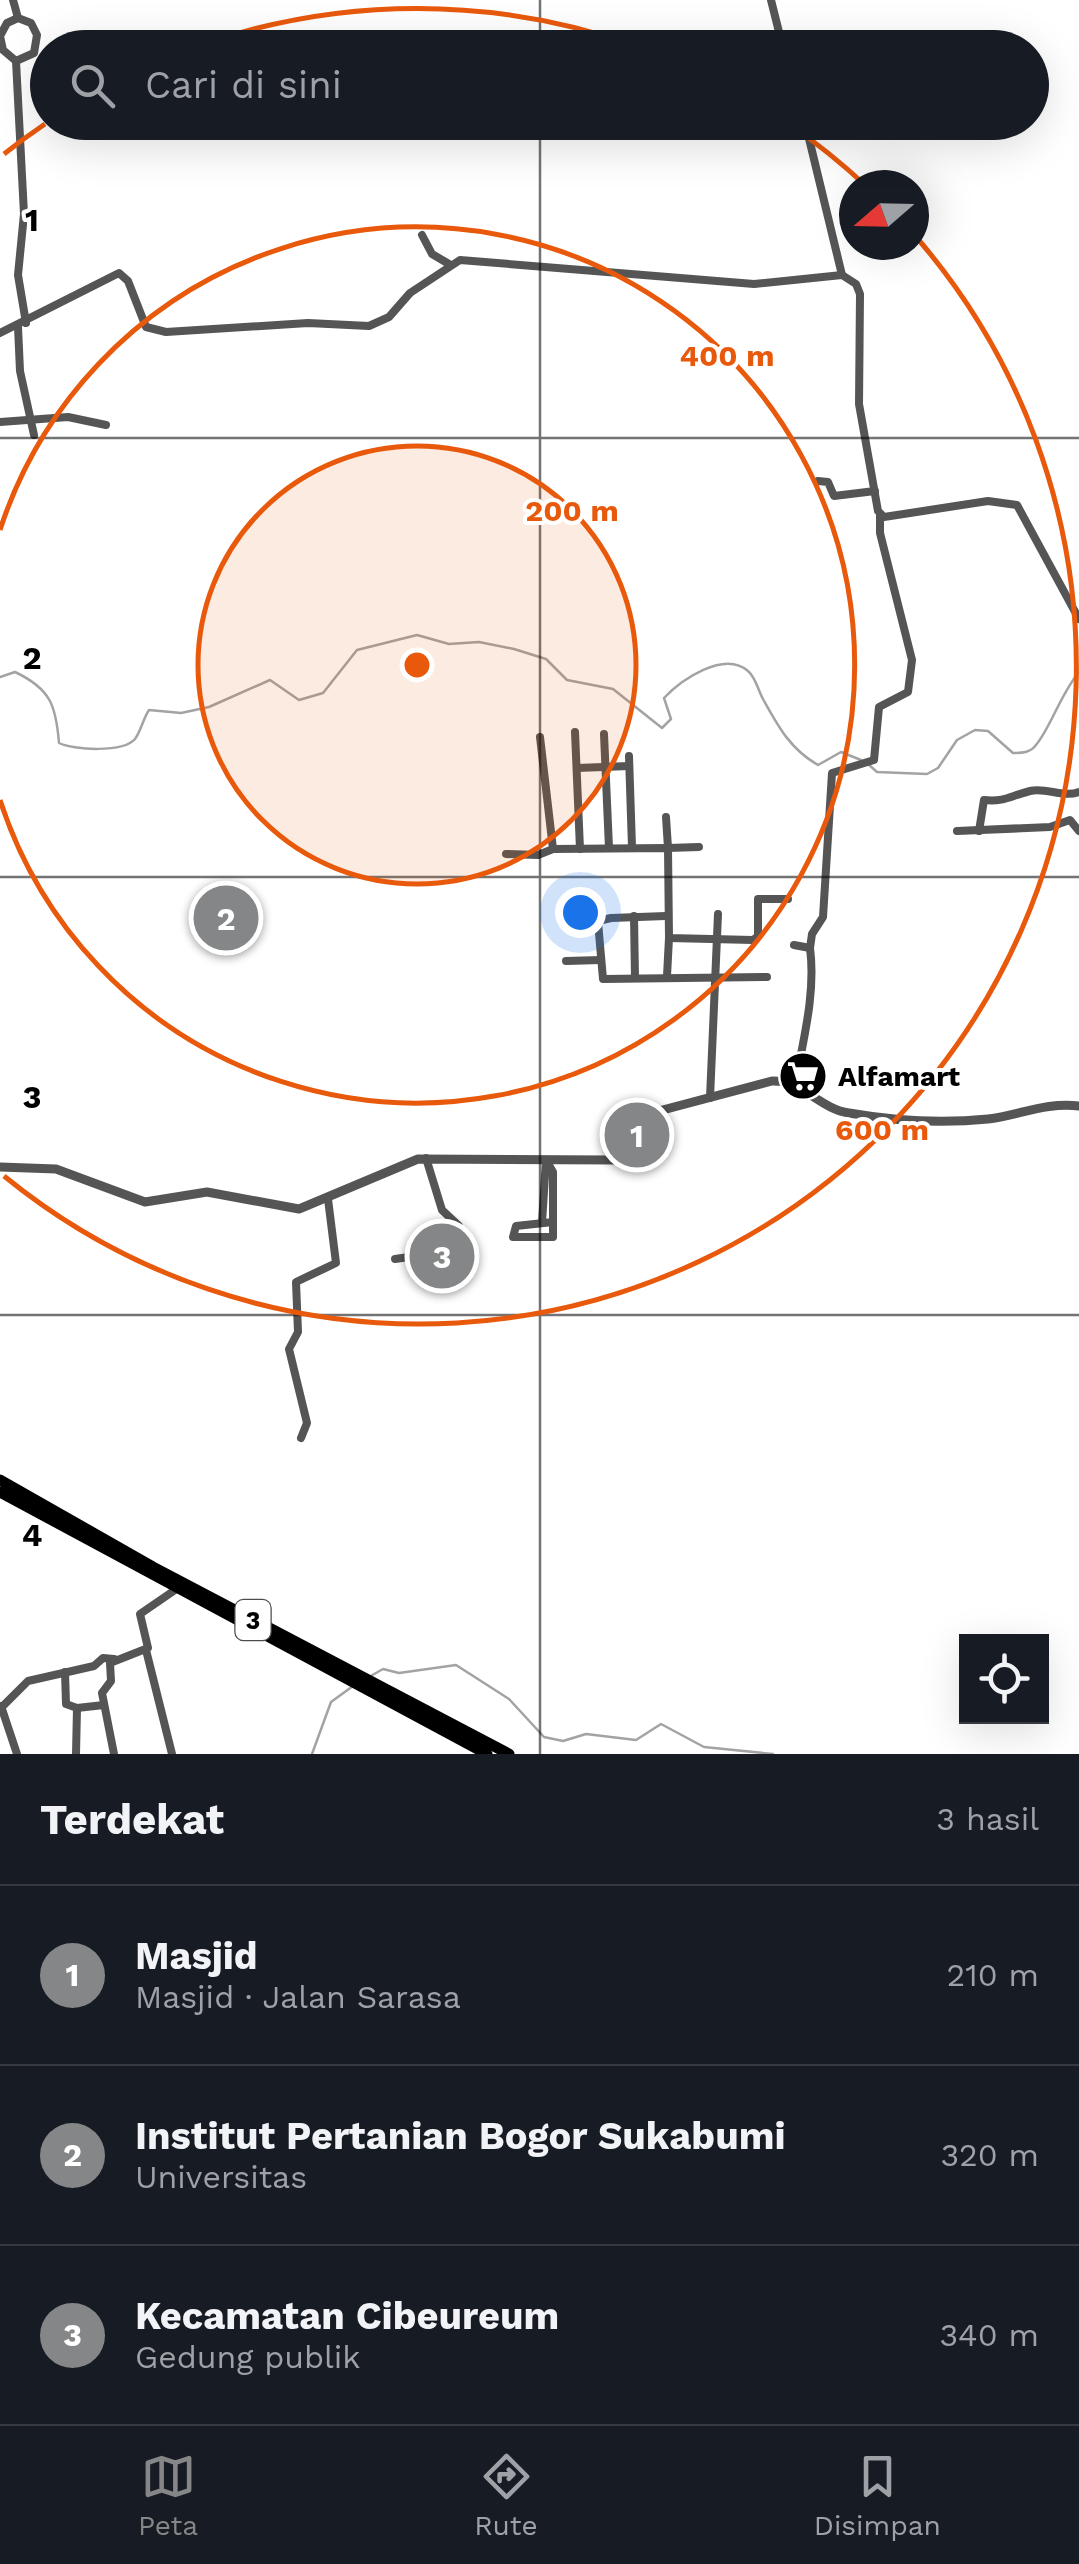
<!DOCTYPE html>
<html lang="id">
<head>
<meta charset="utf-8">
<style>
	body { margin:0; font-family:"Work Sans",sans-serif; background:#20242c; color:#f1f3f6 }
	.controls { position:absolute; right:30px; bottom:30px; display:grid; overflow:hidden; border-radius:0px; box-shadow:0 10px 40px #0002 }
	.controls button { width:90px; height:90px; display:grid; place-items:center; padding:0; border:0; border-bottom:2px solid #363941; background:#171b24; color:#f1f3f6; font:50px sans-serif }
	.compass { position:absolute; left:839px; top:170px; width:90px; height:90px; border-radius:50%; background:#171b24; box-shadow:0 10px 40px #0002; rotate:250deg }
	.you { position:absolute; left:580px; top:912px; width:35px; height:35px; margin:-25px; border:8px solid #fff; border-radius:50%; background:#1a73e8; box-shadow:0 0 0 15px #1a73e833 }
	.badge { display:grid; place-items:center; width:65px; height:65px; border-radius:50%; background:#858687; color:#fff; font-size:32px; font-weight:700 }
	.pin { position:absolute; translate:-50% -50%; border:5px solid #fff; box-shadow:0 2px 10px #0006 }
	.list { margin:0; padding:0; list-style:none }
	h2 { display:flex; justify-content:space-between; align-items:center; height:130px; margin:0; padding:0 40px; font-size:42px }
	h2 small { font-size:32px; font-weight:400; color:#9ea1a6 }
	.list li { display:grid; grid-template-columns:65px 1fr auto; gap:30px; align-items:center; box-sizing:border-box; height:180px; padding:0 40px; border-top:2px solid #363941 }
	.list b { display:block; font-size:38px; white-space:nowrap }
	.list p { margin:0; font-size:32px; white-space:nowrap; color:#9ea1a6 }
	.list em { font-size:32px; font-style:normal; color:#9ea1a6 }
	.icon { flex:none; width:55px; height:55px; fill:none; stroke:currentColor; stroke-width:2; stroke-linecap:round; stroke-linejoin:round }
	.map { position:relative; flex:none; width:1079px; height:1754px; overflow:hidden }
	.search { position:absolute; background:#171b24; box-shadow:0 10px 40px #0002; left:30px; right:30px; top:30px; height:110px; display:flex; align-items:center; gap:25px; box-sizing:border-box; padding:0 35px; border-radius:55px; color:#9ea1a6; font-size:38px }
	.sheet { height:670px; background:#171b24 }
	nav { display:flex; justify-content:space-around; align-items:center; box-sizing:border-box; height:140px; border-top:2px solid #363941; background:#171b24; font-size:28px; color:#9ea1a6 }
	nav a { display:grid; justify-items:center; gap:5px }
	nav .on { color:#858687 }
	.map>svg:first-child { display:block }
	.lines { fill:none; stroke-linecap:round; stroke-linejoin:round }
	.stream { stroke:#a3a3a3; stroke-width:2.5 }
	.minor { stroke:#555; stroke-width:8 }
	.tertiary { stroke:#555; stroke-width:9 }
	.primary { stroke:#000; stroke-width:11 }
	.grid { fill:none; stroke:#000; stroke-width:2.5; stroke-opacity:0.55 }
	.ring { fill:none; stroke:#e8590c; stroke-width:5 }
	.labels { text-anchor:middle; stroke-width:8; stroke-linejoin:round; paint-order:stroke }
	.shield { fill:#fff; stroke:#4c4c4c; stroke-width:2.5 }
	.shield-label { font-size:25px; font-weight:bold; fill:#000 }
	.poi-label { font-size:28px; font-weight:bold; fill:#000; stroke:#fff; text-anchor:start }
	.grid-label { font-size:32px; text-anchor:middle; font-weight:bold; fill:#000; stroke:#fff; stroke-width:8; stroke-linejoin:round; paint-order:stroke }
	.centre { fill:#e8590c; stroke:#fff; stroke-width:5 }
	.ring-label { font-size:30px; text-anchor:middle; font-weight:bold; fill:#e8590c; stroke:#fff; stroke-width:8; stroke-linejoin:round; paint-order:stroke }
</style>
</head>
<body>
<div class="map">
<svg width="1079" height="1754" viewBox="0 0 1079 1754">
	<rect width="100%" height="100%" fill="#fff"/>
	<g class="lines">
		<!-- stream -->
		<g class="stream">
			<path d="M0 677 15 672C51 689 56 706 59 743 73 750 123 753 135 739 141 731 143 719 149 710L181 713 209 707 270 680 299 700 323 693 357 650 417 635 449 644 479 642 514 649 546 659 567 680 613 689 662 728 671 719 664 698C681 680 724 650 748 671 756 678 758 690 763 699 778 726 790 749 818 765L841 752 861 760"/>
			<path d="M868 764 877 772 927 774 938 768 957 740 975 730 988 731 1013 753C1022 753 1030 753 1036 745 1051 727 1060 695 1079 672"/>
			<polyline points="369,1677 383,1669 399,1673 456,1665 509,1699 544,1737 563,1741 586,1734 636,1740 661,1724 704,1747 773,1754"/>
			<polyline points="312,1754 331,1702 353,1686"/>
		</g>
		<!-- minor -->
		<g class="minor">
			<polyline points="13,0 18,18"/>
			<polyline points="771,0 783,48"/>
			<polyline points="0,36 7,23 18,18 31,23 37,35 34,53 16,61 3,50 0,36"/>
			<polyline points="16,61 24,214 18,275 26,323"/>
			<polyline points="805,122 842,275"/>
			<polyline points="422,235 432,254 449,264"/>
			<polyline points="18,327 20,371 34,435"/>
			<polyline points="0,333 119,273 128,281 146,327 166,332 308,323 369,326 389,317 410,293 460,260 754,284 842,275 856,284 860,294 859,404 878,511 884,517 988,501 1017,505 1079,619"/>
			<polyline points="0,422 68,417 106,425"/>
			<polyline points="818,481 828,482 834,496 875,491"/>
			<polyline points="575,732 580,849"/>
			<polyline points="604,734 609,848"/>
			<polyline points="540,737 553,849"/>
			<polyline points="629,756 632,847"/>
			<polyline points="577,768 629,766"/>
			<polyline points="666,817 668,848 699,847"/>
			<polyline points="957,831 1050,827 1070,820 1079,831"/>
			<path d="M979 831 984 800C1005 802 1010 796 1030 791 1046 787 1063 798 1079 792"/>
			<polyline points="506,854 538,855 553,849 668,848 669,938 753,940 758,936 758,899 788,899"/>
			<polyline points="634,916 635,978"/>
			<polyline points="598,922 603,979 767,977"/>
			<polyline points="569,928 611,918 666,916"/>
			<path d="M794 945 810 948C816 993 803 1041 795 1085"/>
			<polyline points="810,948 812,934 823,917 832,773 874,760 879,707 908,692 912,660 880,533 880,514"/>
			<polyline points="566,961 601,960"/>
			<polyline points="667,976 669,938"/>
			<polyline points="710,1098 718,914"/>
			<polyline points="546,1160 553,1172 553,1222"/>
			<polygon points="553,1222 553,1237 513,1237 516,1226"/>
			<polyline points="542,1223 546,1160"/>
			<polyline points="395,1259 459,1250 459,1226 442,1210 426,1158"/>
			<polyline points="301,1438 307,1423 289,1349 298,1332 296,1282 336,1263 328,1199"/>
			<polyline points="146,1650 172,1754"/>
			<polyline points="65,1672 66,1704 77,1708 76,1754"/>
			<polyline points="1,1706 17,1754"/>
			<polyline points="2,1707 28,1681 94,1666 103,1658 114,1659"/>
			<polyline points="77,1708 104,1705"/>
			<polyline points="114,1754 102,1693 111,1681 110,1663 148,1648 140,1614 175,1590"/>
		</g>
		<!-- tertiary -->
		<path class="tertiary" d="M0 1167 56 1169 145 1202 207 1192 299 1209 418 1159 613 1160 620 1154 625 1120 772 1081C802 1080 820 1109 849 1113 895 1121 940 1124 988 1119 1020 1115 1046 1102 1079 1106"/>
		<!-- primary -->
		<g class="primary">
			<polyline points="0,1480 153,1567 509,1754"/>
			<polyline points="0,1492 487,1754"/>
		</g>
	</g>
	<!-- grid -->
	<path class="grid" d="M540 0V48M540 122V1754M0 438H1079M0 877H1079M0 1315H1079"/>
	<!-- distance rings -->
	<circle cx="417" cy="665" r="219" fill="#e8590c" fill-opacity=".12"/>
	<g class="ring">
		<circle cx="417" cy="665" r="219"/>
		<path d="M0 530A438 438 0 1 1 0 800"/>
		<path d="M4 154A657 657 0 0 1 45 124M198 46A657 657 0 0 1 636 46M789 124A657 657 0 0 1 865 185M917 238A657 657 0 0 1 4 1176"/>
	</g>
	<!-- icons -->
	<defs>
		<g id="supermarket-disc" transform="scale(2.5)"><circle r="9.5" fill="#000" stroke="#fff"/><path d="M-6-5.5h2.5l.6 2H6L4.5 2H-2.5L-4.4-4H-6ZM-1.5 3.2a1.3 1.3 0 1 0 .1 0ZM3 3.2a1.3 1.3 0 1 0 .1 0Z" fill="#fff"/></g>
	</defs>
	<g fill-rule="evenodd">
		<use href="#supermarket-disc" x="803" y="1076"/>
	</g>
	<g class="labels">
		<!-- shield labels -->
		<rect class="shield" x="235.5" y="1600" width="35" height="40" rx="8"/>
		<g class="shield-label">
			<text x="253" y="1629">3</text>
		</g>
		<!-- poi labels -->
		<g class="poi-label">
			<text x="838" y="1086">Alfamart</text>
		</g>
	</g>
	<g class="grid-label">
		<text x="32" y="231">1</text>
		<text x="32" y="669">2</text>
		<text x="32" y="1108">3</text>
		<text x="32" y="1546">4</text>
	</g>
	<circle cx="417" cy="665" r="15" class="centre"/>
	<g class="ring-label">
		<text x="727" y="366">400 m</text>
		<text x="572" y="521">200 m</text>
		<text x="882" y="1140">600 m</text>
	</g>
</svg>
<div class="controls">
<button><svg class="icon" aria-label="locate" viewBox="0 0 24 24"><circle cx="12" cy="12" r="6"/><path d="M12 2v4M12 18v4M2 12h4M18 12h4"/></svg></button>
</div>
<svg class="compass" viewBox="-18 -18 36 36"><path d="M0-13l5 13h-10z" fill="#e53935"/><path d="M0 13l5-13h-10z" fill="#9ea1a6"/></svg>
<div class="you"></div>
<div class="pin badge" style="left:637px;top:1135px">1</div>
<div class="pin badge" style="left:226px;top:918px">2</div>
<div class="pin badge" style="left:442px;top:1256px">3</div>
<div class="search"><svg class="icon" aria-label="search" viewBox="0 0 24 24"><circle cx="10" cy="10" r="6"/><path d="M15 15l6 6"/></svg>Cari di sini</div>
</div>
<section class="sheet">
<h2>Terdekat<small>3 hasil</small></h2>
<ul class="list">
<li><span class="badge">1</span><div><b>Masjid</b><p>Masjid · Jalan Sarasa</p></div><em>210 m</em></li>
<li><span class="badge">2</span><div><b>Institut Pertanian Bogor Sukabumi</b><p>Universitas</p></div><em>320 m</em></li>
<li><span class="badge">3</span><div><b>Kecamatan Cibeureum</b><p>Gedung publik</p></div><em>340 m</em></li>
</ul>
</section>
<nav>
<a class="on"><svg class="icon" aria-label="map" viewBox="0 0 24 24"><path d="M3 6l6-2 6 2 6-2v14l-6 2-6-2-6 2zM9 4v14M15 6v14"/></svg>Peta</a>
<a><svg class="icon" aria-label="directions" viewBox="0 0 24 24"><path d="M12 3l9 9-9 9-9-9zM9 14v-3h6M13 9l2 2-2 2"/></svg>Rute</a>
<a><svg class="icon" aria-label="saved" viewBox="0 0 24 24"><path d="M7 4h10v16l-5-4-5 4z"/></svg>Disimpan</a>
</nav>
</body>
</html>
